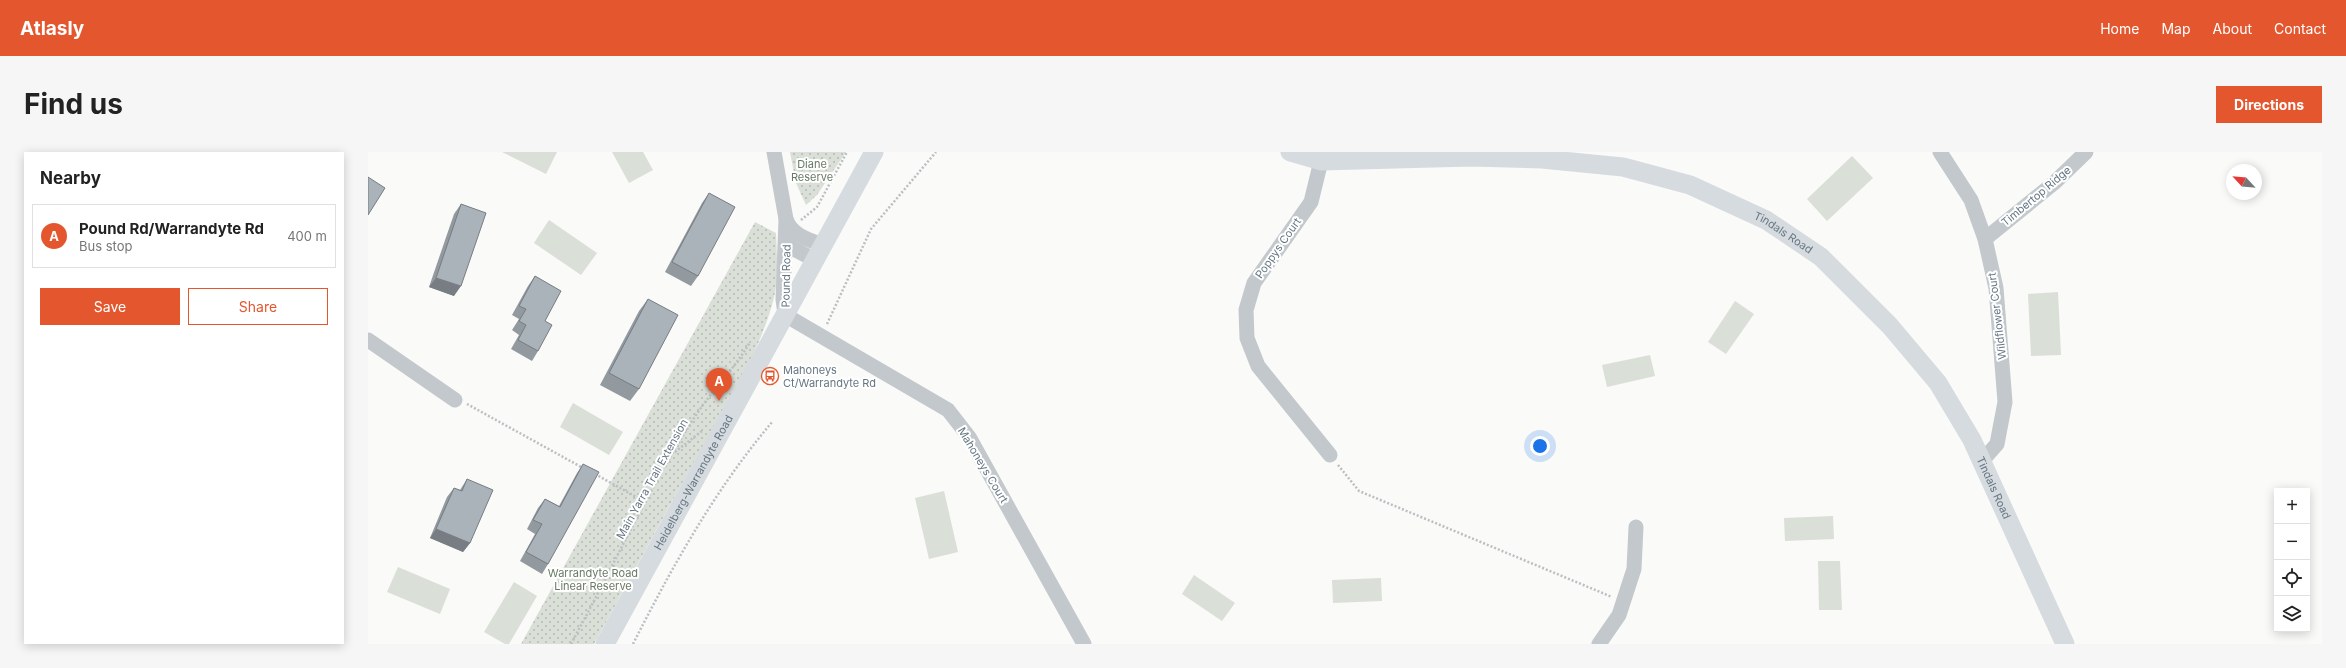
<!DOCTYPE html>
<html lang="en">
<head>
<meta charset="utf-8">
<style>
	body { margin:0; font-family:Inter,sans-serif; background:#f6f6f6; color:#222 }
	.controls { position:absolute; right:12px; bottom:12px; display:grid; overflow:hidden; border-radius:0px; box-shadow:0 2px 10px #0003 }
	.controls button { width:36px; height:36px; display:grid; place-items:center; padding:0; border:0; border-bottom:1px solid #e0e0e0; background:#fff; color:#222; font:20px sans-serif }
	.compass { position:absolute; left:1858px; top:12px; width:36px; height:36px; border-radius:50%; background:#fff; box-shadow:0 2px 10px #0003; rotate:296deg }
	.you { position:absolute; left:1172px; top:294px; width:14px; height:14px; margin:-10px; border:3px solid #fff; border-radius:50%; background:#1a73e8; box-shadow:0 0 0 6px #1a73e833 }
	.badge { display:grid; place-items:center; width:26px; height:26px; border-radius:50%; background:#e4572e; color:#fff; font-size:13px; font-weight:700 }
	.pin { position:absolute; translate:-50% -33px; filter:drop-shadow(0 1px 2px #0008) }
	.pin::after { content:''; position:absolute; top:21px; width:14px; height:12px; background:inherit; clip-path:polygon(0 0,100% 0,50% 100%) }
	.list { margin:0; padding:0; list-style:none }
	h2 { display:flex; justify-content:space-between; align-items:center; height:52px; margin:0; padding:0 16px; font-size:17px }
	h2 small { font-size:13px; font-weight:400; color:#767676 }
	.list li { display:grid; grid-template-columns:26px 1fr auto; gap:12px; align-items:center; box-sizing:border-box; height:64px; margin:0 8px 8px; padding:0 8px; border:1px solid #e0e0e0; border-radius:0px }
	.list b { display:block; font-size:15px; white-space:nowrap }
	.list p { margin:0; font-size:13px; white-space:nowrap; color:#767676 }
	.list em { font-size:13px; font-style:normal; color:#767676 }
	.actions { display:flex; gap:8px; padding:12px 16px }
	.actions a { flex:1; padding:9px 0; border:1px solid #e4572e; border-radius:0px; text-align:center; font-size:14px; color:#e4572e }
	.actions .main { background:#e4572e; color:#fff }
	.icon { flex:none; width:22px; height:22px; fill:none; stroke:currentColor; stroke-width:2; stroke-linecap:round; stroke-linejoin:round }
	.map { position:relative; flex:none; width:1954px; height:492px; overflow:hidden; border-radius:0px }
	header { display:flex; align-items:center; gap:24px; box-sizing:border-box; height:56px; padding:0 20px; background:#e4572e; color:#fff }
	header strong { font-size:19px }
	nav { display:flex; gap:22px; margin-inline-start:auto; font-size:14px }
	.intro { display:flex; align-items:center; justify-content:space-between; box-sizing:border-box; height:96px; padding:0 24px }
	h1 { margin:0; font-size:28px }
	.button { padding:10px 18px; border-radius:0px; background:#e4572e; color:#fff; font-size:14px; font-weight:700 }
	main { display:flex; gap:24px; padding:0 24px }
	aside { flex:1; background:#fff; border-radius:0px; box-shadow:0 2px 10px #0003 }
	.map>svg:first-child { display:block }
	.grass { fill:url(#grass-dots) }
	.garden { fill:#dadfd7 }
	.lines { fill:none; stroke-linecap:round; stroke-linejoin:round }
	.path { stroke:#bbbfc2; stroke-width:2.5; stroke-dasharray:2 2; stroke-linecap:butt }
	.minor { stroke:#c3c8cc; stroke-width:15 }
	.major { stroke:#d6dbdf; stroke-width:19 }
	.wall { fill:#929a9f }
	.shaded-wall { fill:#777d82 }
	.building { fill:#aab3b9; stroke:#777d82 }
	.labels { text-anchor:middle; stroke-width:4; stroke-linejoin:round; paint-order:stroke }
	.park-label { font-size:11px; fill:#687a64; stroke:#fff }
	.street-label { font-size:11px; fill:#657683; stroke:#fff }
	.poi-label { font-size:11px; fill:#657683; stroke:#fff; text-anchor:start }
</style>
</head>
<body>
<header>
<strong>Atlasly</strong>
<nav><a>Home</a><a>Map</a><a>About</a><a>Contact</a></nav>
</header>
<div class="intro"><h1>Find us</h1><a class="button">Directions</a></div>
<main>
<aside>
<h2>Nearby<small></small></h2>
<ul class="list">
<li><span class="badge">A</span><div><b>Pound Rd/Warrandyte Rd</b><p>Bus stop</p></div><em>400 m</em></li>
</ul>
<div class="actions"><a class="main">Save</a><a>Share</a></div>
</aside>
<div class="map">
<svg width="1954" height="492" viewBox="0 0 1954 492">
	<defs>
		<pattern id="grass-dots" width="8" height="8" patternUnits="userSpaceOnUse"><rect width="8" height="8" fill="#dadfd7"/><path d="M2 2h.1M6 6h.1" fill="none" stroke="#b4b9b4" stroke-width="1.8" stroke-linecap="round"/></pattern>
	</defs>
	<rect width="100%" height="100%" fill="#fafaf8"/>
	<!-- grass -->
	<g class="grass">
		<polygon points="422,0 478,0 449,43 438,53 428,31"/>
		<path d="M387 70 408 81C409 105 411 130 404 153 388 209 350 268 321 319 289 376 258 434 226 492H153Z"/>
	</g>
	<!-- garden -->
	<g class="garden">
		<polygon points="134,0 189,0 178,22"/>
		<polygon points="244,0 275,0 285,18 261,31"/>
		<polygon points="1484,4 1505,26 1459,69 1439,47"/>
		<polygon points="181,68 229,101 213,123 166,91"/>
		<polygon points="1690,140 1693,203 1663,204 1660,142"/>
		<polygon points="1367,149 1386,162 1358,202 1340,190"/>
		<polygon points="1282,203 1287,224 1239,235 1234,213"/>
		<polygon points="205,251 255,280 241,303 192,275"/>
		<polygon points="576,339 590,400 561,407 547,346"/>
		<polygon points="1465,364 1466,387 1417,389 1416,366"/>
		<polygon points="1450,409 1472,409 1474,458 1451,458"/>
		<polygon points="30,415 82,437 72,462 19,440"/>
		<polygon points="826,423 867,451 854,469 814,442"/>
		<polygon points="1013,426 1014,449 965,451 964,428"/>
		<polygon points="146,430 169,444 141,492 137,492 116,480"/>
	</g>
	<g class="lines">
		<!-- path -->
		<g class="path">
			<polyline points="433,68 449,55 479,0"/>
			<polyline points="459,172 503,77 568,0"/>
			<polyline points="99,252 215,316"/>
			<polyline points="307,300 334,279"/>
			<polyline points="970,313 991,339 1244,445"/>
			<polyline points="227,322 279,351"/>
			<path d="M203 492C244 417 280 338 326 266 343 239 366 218 382 190"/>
			<path d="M265 492C305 413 348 336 405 269"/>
		</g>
		<!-- minor -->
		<g class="minor">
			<polyline points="406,0 418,67 415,147 417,163 580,258 601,285 716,492"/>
			<polyline points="1572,0 1603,48 1617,87 1628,136 1637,250 1629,292 1614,309"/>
			<polyline points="953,9 943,50 886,131 878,158 879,186 890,214 962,303"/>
			<path d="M418 67C423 83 441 88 455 93"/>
			<polyline points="418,84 422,95 447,108"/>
			<polyline points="1617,87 1686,31 1718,0"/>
			<polyline points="0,188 87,248"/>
			<polyline points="1231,492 1251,463 1266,417 1268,375"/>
		</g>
		<!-- major -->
		<g class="major">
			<path id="s1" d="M922 0 953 9 1103 5 1174 7 1255 15 1322 33 1398 68 1453 105 1522 174 1570 231 1604 288 1697 492"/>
			<path id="s2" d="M237 492 506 0"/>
		</g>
	</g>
	<!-- wall -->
	<g class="wall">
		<polygon points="341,41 330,124 323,134 297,120 334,51"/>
		<polygon points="93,52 86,144 61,135 86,62"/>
		<polygon points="167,124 177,169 170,199 164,209 143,197 151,183 144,178 151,167 144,163 160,134"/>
		<polygon points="280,147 271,237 262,249 232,233 271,159"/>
		<polygon points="215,312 180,412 174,422 152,409 167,382 159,377 170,356 177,347 191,354 209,321"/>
		<polygon points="99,327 102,391 95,400 62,386 79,345 86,336 92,338"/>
	</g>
	<!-- shaded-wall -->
	<g class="shaded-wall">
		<polygon points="68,126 93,134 86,144 61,135"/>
		<polygon points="68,377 102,391 95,400 62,386"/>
	</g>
	<!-- building -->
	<g class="building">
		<polygon points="0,25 17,36 0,63"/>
		<polygon points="341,41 367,55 330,124 304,110"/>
		<polygon points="93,52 118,61 93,134 68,126"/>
		<polygon points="167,124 193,139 177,169 184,173 170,199 150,188 158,173 151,169 158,157 151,154"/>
		<polygon points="280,147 310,163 271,237 241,221"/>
		<polygon points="215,312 231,320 180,412 158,400 174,372 165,368 177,347 192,355"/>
		<polygon points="99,327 125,338 102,391 68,377 86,336 94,339"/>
	</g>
	<!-- icons -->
	<defs>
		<g id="bus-ring" transform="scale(0.9)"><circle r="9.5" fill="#fff" stroke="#e4572e" stroke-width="1.5"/><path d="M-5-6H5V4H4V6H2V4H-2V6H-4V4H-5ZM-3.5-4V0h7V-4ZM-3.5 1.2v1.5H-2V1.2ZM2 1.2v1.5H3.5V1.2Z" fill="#e4572e"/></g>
	</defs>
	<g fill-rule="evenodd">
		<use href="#bus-ring" x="402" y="224"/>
	</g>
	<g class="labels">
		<!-- park labels -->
		<g class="park-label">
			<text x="444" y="16">Diane<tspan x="444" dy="13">Reserve</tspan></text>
			<text x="225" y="425">Warrandyte Road<tspan x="225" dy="13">Linear Reserve</tspan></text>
		</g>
		<!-- street labels -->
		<g class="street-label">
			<text transform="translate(1668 44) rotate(-40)" y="4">Timbertop Ridge</text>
			<text dy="4" stroke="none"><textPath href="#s1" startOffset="509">Tindals Road</textPath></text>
			<text transform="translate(910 96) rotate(-55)" y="4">Poppys Court</text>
			<text transform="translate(418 124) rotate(-89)" y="4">Pound Road</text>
			<text transform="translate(1629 164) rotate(-97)" y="4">Wildflower Court</text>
			<text transform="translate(615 313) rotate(59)" y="4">Mahoneys Court</text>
			<text transform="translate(284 327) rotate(-61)" y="4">Main Yarra Trail Extension</text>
			<text dy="4" stroke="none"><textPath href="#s2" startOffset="184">Heidelberg-Warrandyte Road</textPath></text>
			<text dy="4" stroke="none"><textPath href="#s1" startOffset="845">Tindals Road</textPath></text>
		</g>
		<!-- poi labels -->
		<g class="poi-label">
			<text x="415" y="222">Mahoneys<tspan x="415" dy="13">Ct/Warrandyte Rd</tspan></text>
		</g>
	</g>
</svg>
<div class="controls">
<button>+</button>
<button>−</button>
<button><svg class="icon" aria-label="locate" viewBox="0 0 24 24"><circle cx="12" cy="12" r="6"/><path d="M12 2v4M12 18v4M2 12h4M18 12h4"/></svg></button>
<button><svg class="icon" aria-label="layers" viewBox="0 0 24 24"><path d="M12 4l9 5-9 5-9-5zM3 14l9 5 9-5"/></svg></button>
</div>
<svg class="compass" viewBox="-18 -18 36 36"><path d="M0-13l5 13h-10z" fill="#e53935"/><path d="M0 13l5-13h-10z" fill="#767676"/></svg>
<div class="you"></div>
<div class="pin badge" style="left:351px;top:249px">A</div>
</div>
</main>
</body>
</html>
